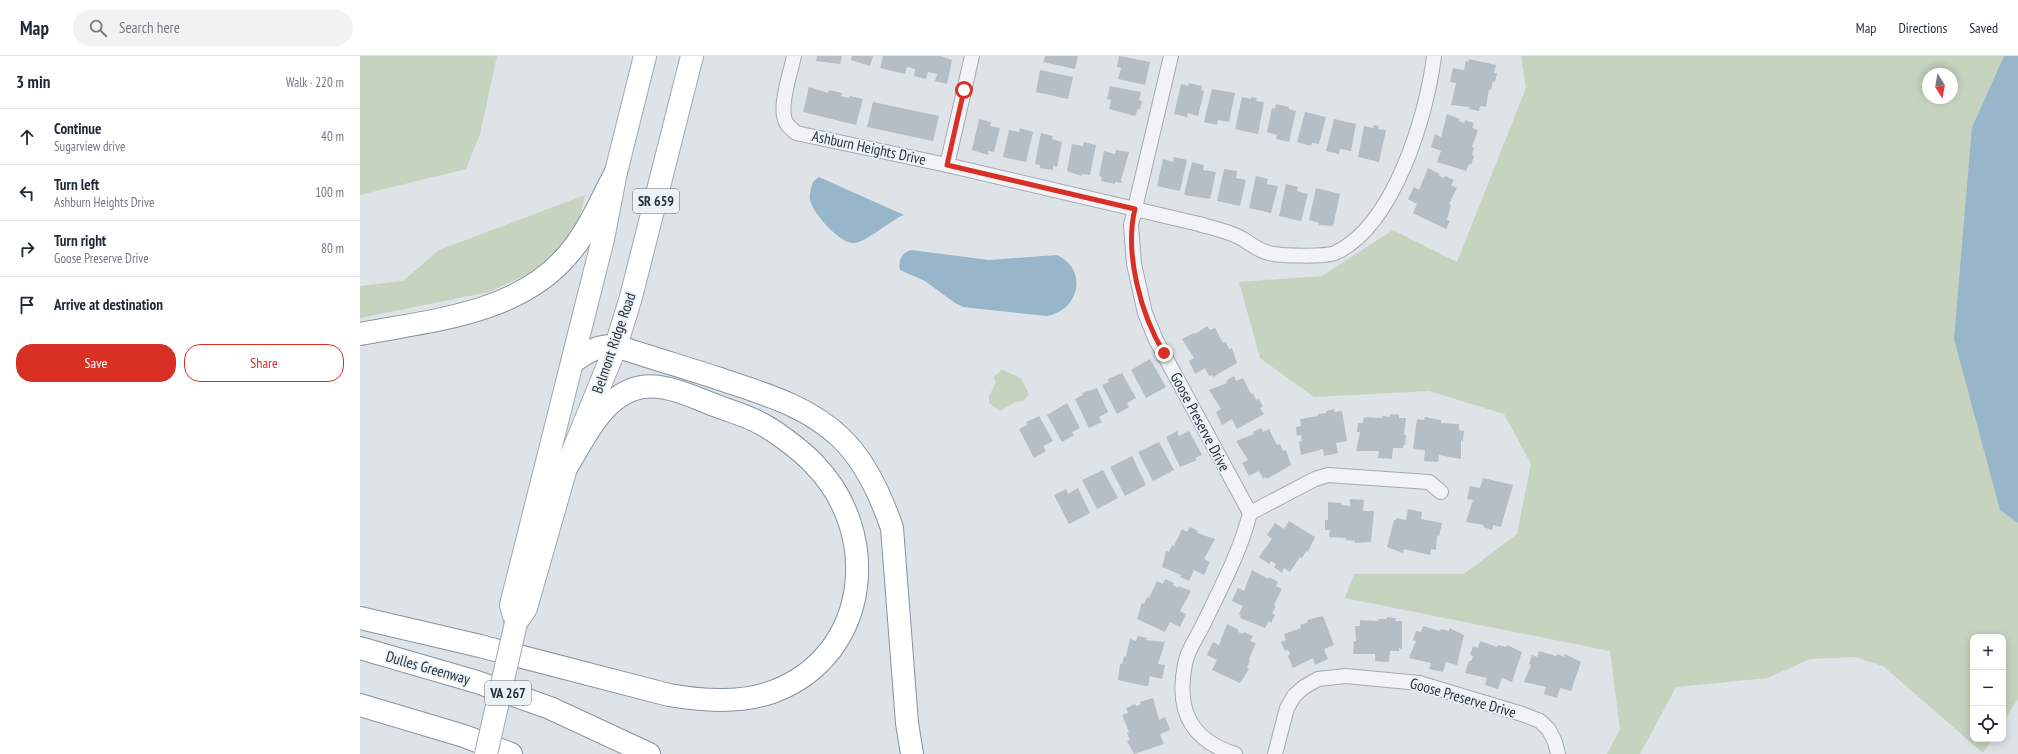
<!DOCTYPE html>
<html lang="en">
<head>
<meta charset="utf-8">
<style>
	body { margin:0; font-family:"PT Sans Narrow",sans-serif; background:#f2f2f3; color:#1f2937 }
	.controls { position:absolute; right:12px; bottom:12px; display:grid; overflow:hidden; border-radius:8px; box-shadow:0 2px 10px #0003 }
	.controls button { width:36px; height:36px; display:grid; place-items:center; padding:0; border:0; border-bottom:1px solid #e0e1e3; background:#fff; color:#1f2937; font:20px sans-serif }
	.compass { position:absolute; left:1562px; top:12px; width:36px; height:36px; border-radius:50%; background:#fff; box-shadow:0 2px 10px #0003; rotate:169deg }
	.stop { position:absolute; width:12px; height:12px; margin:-9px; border:3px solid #d93025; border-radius:50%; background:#fff }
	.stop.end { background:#d93025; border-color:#fff; box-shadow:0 1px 4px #0008 }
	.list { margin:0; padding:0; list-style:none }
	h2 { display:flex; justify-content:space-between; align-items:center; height:52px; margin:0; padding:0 16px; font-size:17px }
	h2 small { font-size:13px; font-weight:400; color:#747a83 }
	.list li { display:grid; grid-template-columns:26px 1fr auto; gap:12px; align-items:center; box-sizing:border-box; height:56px; padding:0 16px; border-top:1px solid #e0e1e3 }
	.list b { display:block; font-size:15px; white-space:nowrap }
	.list p { margin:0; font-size:13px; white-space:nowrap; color:#747a83 }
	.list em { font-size:13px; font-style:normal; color:#747a83 }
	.actions { display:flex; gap:8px; padding:12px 16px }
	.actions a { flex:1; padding:9px 0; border:1px solid #d93025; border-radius:16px; text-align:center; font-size:14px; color:#d93025 }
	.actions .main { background:#d93025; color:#fff }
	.icon { flex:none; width:22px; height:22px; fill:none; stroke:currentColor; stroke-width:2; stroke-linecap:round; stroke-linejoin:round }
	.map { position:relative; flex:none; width:1658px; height:698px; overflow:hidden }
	header { display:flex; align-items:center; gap:24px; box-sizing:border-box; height:56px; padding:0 20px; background:#fff; border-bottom:1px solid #e0e1e3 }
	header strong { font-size:19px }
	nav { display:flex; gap:22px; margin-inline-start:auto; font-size:14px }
	.search { width:280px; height:36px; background:#f2f2f3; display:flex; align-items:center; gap:10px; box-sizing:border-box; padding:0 14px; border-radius:22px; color:#747a83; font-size:15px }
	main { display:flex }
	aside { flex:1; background:#fff }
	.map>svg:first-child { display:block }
	.green { fill:#c6d3bf; fill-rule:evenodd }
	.water { fill:#97b6ca }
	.building { fill:#b5bdc5 }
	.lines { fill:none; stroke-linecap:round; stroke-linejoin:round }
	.minor-casing { stroke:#a3abb2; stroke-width:16 }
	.primary-casing { stroke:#9da9b5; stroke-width:24 }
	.motorway-casing { stroke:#8592a0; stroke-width:24 }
	.minor { stroke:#f1f3f6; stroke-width:14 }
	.primary { stroke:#fff; stroke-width:22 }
	.motorway { stroke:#fff; stroke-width:22 }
	.primary-bridge-casing { stroke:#9da9b5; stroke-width:24; stroke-linecap:butt }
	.primary-bridge { stroke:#fff; stroke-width:22 }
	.route { stroke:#d93025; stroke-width:5 }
	.labels { text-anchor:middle; stroke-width:3.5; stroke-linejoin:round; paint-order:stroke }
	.shield { fill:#edf2f6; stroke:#626c77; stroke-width:1 }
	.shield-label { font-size:14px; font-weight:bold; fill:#263340 }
	.street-label { font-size:15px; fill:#263340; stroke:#edf2f6 }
</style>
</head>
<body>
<header>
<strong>Map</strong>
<div class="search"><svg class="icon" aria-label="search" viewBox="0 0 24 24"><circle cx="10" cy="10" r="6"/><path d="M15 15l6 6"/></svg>Search here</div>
<nav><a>Map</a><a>Directions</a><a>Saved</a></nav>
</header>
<main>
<aside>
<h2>3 min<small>Walk · 220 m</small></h2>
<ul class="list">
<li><svg class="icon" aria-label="ahead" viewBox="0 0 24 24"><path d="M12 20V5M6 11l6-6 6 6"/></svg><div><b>Continue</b><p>Sugarview drive</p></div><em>40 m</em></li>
<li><svg class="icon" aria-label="left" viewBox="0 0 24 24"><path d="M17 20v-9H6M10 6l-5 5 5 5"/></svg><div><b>Turn left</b><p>Ashburn Heights Drive</p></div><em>100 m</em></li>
<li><svg class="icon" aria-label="right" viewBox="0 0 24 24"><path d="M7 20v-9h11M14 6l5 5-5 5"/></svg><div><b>Turn right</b><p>Goose Preserve Drive</p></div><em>80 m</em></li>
<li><svg class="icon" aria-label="arrive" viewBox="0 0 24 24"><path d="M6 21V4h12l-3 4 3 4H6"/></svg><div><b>Arrive at destination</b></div></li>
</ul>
<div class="actions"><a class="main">Save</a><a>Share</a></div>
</aside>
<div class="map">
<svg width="1658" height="698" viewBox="0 0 1658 698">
	<rect width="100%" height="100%" fill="#dee3e8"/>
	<!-- green -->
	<g class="green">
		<polygon points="0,0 137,0 120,78 106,113 0,139"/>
		<path d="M1161 0H1644L1612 71 1640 454 1658 467V643L1643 666V581H1613V683H1632L1623 697 1523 610 1495 601 1450 603 1408 622 1316 631 1280 698H1247L1260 673 1250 595 985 542 994 518H1104L1157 478 1171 408 1144 358 1069 335 954 341 900 302 879 226 962 220 1033 174 1097 206 1166 32ZM1568 18H1592V42H1568Z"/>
		<polygon points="225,139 215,180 181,212 129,236 0,262 0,230 43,225 79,194"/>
		<polygon points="641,313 661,322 669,338 664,345 656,346 640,355 629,347 629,340 636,326 634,323 635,319 639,317"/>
	</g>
	<!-- water -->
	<g class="water">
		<polygon points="1644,0 1658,0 1658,467 1640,454 1594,283 1612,71"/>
		<path d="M459 121 544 159C529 165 508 185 495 187 481 189 453 158 450 144 449 139 451 132 453 126Z"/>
		<path d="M551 194 629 204 697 199C729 214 719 255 686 260L603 251 595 247 565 225 540 214C538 205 541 197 551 194Z"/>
	</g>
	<!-- building -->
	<g class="building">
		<polygon points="457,0 482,0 480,8 456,5"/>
		<polygon points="492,0 513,0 510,10 491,4"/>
		<polygon points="523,0 581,0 592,4 587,28 575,25 577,18 568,16 566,23 554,20 555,13 547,11 545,18 520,12"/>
		<polygon points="685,0 718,0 715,13 683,6"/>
		<polygon points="759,0 790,6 785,29 758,23 761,12 757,11"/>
		<polygon points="1109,3 1136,9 1134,17 1137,17 1135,26 1133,25 1131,34 1129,33 1126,51 1120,50 1119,55 1109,53 1110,51 1091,49 1096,27 1090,26 1093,12 1104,14 1106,5 1109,6"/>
		<polygon points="680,14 713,21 708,43 676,36"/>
		<polygon points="829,27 842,30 841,34 844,35 838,60 828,57 827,61 814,58 821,28 828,30"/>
		<polygon points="750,30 781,36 779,44 782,45 780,53 778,53 775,60 749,53 751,44 747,43"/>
		<polygon points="449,31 468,37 469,34 482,37 481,40 489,42 490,40 503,43 496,69 443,56"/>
		<polygon points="852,33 875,37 869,66 858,64 857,69 844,66"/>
		<polygon points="882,41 891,43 891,41 897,42 896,45 904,46 898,78 875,73"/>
		<polygon points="513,46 579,60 573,85 507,71"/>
		<polygon points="916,48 929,51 929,53 936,55 929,86 916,83 917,79 907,76 912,52 915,53"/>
		<polygon points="945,56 966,61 959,88 952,87 951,90 937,86"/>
		<polygon points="1087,58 1100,63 1099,65 1104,67 1105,64 1114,67 1112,72 1118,74 1112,91 1114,92 1112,99 1114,100 1111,109 1109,108 1106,115 1077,106 1081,95 1071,91 1075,78 1081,81"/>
		<polygon points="619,63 631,66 630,70 640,72 634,96 628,95 628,99 612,94"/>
		<polygon points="974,63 996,68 991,95 980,93 979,98 966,95"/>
		<polygon points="1014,69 1019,70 1018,73 1026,74 1019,106 998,101 1004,70 1013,72"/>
		<polygon points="660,72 673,76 666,106 643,101 649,74 659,76"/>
		<polygon points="681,77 693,80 692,83 702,86 697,111 693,110 693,114 680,112 680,109 675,108"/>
		<polygon points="724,86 736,89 730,119 722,118 722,120 707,115 712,88 723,90"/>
		<polygon points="756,94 769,96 761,124 762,127 755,126 755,128 741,125 742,121 739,120 744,95 755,98"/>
		<polygon points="814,101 827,104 820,135 797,130 803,103 813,106"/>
		<polygon points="832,106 844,109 843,114 856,116 850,143 824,139"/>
		<polygon points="1068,112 1080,118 1079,120 1084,122 1085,120 1094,124 1091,129 1097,132 1089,148 1091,149 1087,164 1090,165 1086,173 1053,157 1057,148 1048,143 1054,131 1059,134"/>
		<polygon points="864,113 877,115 876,122 886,124 880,150 857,145"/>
		<polygon points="896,120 908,123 907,128 918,130 911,157 889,152"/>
		<polygon points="926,128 938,131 937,135 948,138 941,165 919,160"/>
		<polygon points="956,132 980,138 973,170 959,169 959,167 949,164"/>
		<polygon points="847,270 850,274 855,272 863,287 866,286 869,293 872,292 877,307 853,321 852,319 849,320 845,312 835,318 829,305 834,302 822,283 834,277 835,278"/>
		<polygon points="790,303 806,331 786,342 771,314"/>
		<polygon points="762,317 776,342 767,347 769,351 757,358 742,329 749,326 748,323"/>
		<polygon points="874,320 876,325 883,322 891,338 893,337 896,344 899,343 903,351 900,352 904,358 877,373 872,363 862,369 856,356 861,353 849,334 867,327 866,325"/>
		<polygon points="737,332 748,356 739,361 742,366 729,372 715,343 723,339 722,337"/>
		<polygon points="707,347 720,372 712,376 714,379 702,386 687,359"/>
		<polygon points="974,353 975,356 982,355 987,385 976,387 978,397 964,400 963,393 941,399 939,386 942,385 941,379 937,380 936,371 941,370 940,363 958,360 958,358 966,357 966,355"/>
		<polygon points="1030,358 1039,359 1039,362 1046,362 1044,379 1046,379 1045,389 1043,389 1043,392 1033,392 1032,403 1018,402 1019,395 996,395 1000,376 997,376 998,367 1003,367 1004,361 1022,362 1022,360 1030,361"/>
		<polygon points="679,360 693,385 683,390 686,395 674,402 659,373 667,369 666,366"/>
		<polygon points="1065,361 1081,364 1081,367 1099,368 1099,374 1104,375 1103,385 1101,384 1101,403 1079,399 1078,406 1064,405 1065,394 1053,393 1057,363 1064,364"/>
		<polygon points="901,372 903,376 909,373 917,389 920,388 923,395 926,394 931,409 907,423 906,421 903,423 899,415 889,420 882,407 888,404 876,385 894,378 893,376"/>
		<polygon points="817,375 819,380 829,375 842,399 835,402 837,404 820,411 806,381"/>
		<polygon points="799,386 814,414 793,425 778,396"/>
		<polygon points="772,400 786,429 765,440 750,411"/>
		<polygon points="743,414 758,442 737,453 722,424"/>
		<polygon points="1123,422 1153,429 1141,471 1133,469 1132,474 1123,471 1124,469 1106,466 1113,444 1107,443 1110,430 1120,432"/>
		<polygon points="718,432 730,457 709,468 694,439 706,433 708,438"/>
		<polygon points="990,443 1004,444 1003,455 1014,455 1011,486 995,487 995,485 986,484 986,482 969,481 970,474 965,474 965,464 968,464 968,446 981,447 981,449 990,450"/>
		<polygon points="1048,453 1062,456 1061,463 1082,467 1079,480 1077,479 1076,494 1071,493 1070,499 1044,493 1043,497 1027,491 1034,464 1036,464 1037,462 1046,464"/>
		<polygon points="929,465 955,481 948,496 946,495 942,502 940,501 930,516 924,512 922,517 914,511 916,508 911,505 909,508 899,501 912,483 907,479 915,467 924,473"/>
		<polygon points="830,471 838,475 837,477 855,483 844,503 850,506 844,519 834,514 829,525 820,521 821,519 802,511 806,495 809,496 812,489 814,490 822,473 827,476"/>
		<polygon points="892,514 908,523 909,521 918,526 916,530 922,533 914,549 916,550 912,557 915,559 911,567 909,565 905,572 880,562 881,559 879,558 883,550 872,545 878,532 884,535"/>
		<polygon points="805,523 814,527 813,529 818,532 819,530 831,535 820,555 826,558 820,571 810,566 805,576 777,563 782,547 784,548 787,541 789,542 797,525 803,528"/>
		<polygon points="963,560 974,589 964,593 968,603 955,609 953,602 933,612 928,600 930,598 928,594 925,595 921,586 926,584 924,578 941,572 940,569 948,566 947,564"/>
		<polygon points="1027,561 1036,562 1035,565 1042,565 1042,593 1039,592 1039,595 1030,595 1029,606 1015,605 1015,598 993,598 994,585 996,585 995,570 1000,570 1000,564 1018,565 1019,563 1027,563"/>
		<polygon points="867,568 879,574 878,576 883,578 884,576 893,580 890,585 896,587 889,603 890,604 887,612 889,613 880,627 852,614 857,604 847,599 853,586 859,589"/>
		<polygon points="1063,570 1080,575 1081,573 1089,575 1089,572 1104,579 1097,609 1086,606 1083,616 1069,613 1071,607 1049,602 1056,585 1053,584 1056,575 1061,576"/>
		<polygon points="778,580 787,582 786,584 805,586 798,608 805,609 802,623 790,620 788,630 785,630 758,624 760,608 762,608 764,600 766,601 770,583 776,585"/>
		<polygon points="1120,585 1137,591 1138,589 1146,591 1147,589 1162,596 1152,626 1142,622 1138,633 1125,629 1127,622 1105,617 1109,605 1111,605 1113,600 1110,599 1113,590 1118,592"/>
		<polygon points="1179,595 1196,600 1197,598 1204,601 1205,598 1221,606 1211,635 1200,632 1197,642 1184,638 1186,631 1164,626 1171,609 1169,608 1172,599 1177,601"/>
		<polygon points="793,642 799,664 805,661 810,674 800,678 804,688 774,698 767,685 770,684 767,677 769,676 762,659 768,657 766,652 775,648 776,650 781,648 780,646"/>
	</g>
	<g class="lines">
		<!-- minor casing -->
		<g class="minor-casing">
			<g id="minor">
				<path d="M434 0C431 16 417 54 427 68 429 71 433 74 436 77L587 109 839 168C852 172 867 175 879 181 889 186 898 195 909 197 920 200 964 201 975 197 1034 170 1067 59 1074 0"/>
				<path d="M811 0 771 169 774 208 785 257 796 284 890 457C880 497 860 533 843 569 837 581 827 595 825 608 816 653 830 684 875 698"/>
				<polyline points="587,109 612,0"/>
				<polyline points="890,457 955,423 968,419 1069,426 1081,436"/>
				<polyline points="915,698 927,652 934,640 944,631 958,623 986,620 1059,627 1162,658 1180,665 1189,674 1195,686 1198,698"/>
			</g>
		</g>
		<!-- primary casing -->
		<g class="primary-casing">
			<g id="primary">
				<polyline points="156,567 166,552 206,412 256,290 271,241 332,0"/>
				<polyline points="156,567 151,549 243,183 256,116 285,0"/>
			</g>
		</g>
		<!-- motorway casing -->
		<g class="motorway-casing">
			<g id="motorway">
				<path d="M0 278C73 264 161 258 211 195 230 172 242 142 256 116"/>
				<path d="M212 307C226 296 238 289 256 290 289 301 323 311 357 322 401 337 447 349 481 382 506 406 521 440 532 472L547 667 552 698"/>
				<path d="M0 562 120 590 309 639C343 645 382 648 415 635 510 598 522 477 454 408 441 394 413 373 396 365 384 359 370 355 357 350 340 344 323 335 305 332 252 320 229 375 206 412"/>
				<polyline points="0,592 117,626 190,652 289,698"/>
				<polyline points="0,649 104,680 151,698"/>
			</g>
		</g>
		<!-- minor -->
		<use href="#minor" class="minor"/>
		<!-- primary -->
		<use href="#primary" class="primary"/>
		<!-- motorway -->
		<use href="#motorway" class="motorway"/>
		<!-- primary-bridge casing -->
		<g class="primary-bridge-casing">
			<polyline id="primary-bridge" points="126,698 156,567"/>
		</g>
		<!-- primary-bridge -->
		<use href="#primary-bridge" class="primary-bridge"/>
	</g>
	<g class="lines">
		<!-- route -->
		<path class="route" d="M604 34 587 109 775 153C764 197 781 259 804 297"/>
	</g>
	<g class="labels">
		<!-- shield labels -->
		<g class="shield">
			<rect x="273" y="133" width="46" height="24" rx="3"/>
			<rect x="125" y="625" width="46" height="24" rx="3"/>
		</g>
		<g class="shield-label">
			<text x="296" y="150">SR 659</text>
			<text x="148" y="642">VA 267</text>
		</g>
		<!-- street labels -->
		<g class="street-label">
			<text transform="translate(509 92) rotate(12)" y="5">Ashburn Heights Drive</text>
			<text transform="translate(254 287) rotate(-71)" y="5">Belmont Ridge Road</text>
			<text transform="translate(840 366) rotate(62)" y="5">Goose Preserve Drive</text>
			<text transform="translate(68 612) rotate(16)" y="5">Dulles Greenway</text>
			<text transform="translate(1103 642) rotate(16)" y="5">Goose Preserve Drive</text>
		</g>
	</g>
</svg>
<div class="controls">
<button>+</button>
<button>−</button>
<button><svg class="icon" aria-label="locate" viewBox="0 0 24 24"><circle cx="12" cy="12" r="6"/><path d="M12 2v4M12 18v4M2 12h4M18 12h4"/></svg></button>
</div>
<svg class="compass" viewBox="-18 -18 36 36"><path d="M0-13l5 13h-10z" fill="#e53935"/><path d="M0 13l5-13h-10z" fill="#747a83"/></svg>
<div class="stop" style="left:604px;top:34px"></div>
<div class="stop end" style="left:804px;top:297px"></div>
</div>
</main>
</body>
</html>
